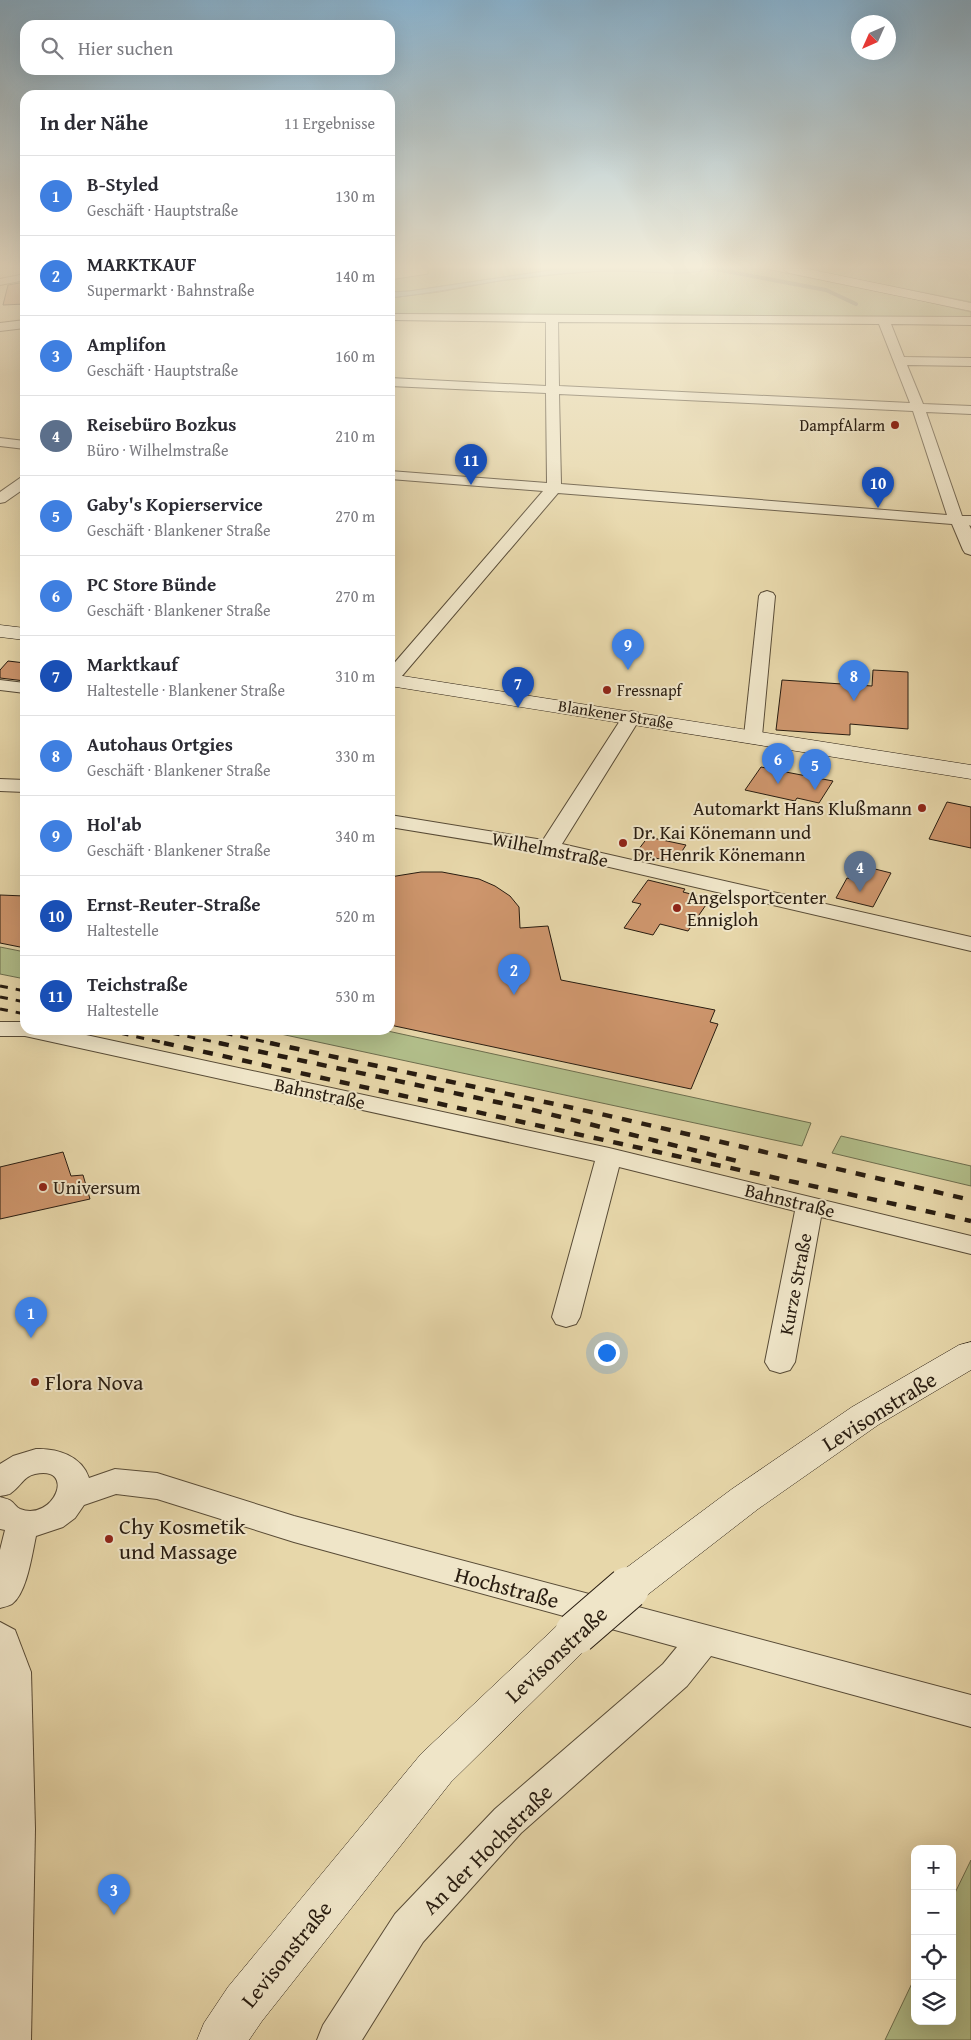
<!DOCTYPE html>
<html lang="de">
<head>
<meta charset="utf-8">
<style>
	body { margin:0; font-family:"Gentium Book Plus",serif; background:#f2f2f3; color:#2b2b33 }
	.controls { position:absolute; right:15px; bottom:15px; display:grid; overflow:hidden; border-radius:10px; box-shadow:0 5px 20px #0002 }
	.controls button { width:45px; height:45px; display:grid; place-items:center; padding:0; border:0; border-bottom:1px solid #e1e1e2; background:#fff; color:#2b2b33; font:25px sans-serif }
	.compass { position:absolute; left:851px; top:15px; width:45px; height:45px; border-radius:50%; background:#fff; box-shadow:0 5px 20px #0002; rotate:225deg }
	.you { position:absolute; left:606px; top:1352px; width:18px; height:18px; margin:-12px; border:4px solid #fff; border-radius:50%; background:#1a73e8; box-shadow:0 0 0 8px #1a73e833 }
	.badge { display:grid; place-items:center; width:32px; height:32px; border-radius:50%; background:#111827; color:#fff; font-size:16px; font-weight:700 }
	.pin { position:absolute; translate:-50% -41px; filter:drop-shadow(0 1px 2px #0008) }
	.pin::after { content:''; position:absolute; top:26px; width:18px; height:15px; background:inherit; clip-path:polygon(0 0,100% 0,50% 100%) }
	.list { margin:0; padding:0; list-style:none }
	h2 { display:flex; justify-content:space-between; align-items:center; height:65px; margin:0; padding:0 20px; font-size:21px }
	h2 small { font-size:16px; font-weight:400; color:#7c7c81 }
	.list li { display:grid; grid-template-columns:32px 1fr auto; gap:15px; align-items:center; box-sizing:border-box; height:80px; padding:0 20px; border-top:1px solid #e1e1e2 }
	.list b { display:block; font-size:19px; white-space:nowrap }
	.list p { margin:0; font-size:16px; white-space:nowrap; color:#7c7c81 }
	.list em { font-size:16px; font-style:normal; color:#7c7c81 }
	.icon { flex:none; width:28px; height:28px; fill:none; stroke:currentColor; stroke-width:2; stroke-linecap:round; stroke-linejoin:round }
	.map { position:relative; flex:none; width:971px; height:2040px; overflow:hidden }
	.search { position:absolute; background:#fff; box-shadow:0 5px 20px #0002; left:20px; top:20px; width:375px; height:55px; display:flex; align-items:center; gap:12px; box-sizing:border-box; padding:0 18px; border-radius:15px; color:#7c7c81; font-size:19px }
	.panel { position:absolute; background:#fff; box-shadow:0 5px 20px #0002; left:20px; top:90px; width:375px; height:945px; border-radius:15px }
	.map>svg:first-child { display:block }
	.green { fill:#b2bf8b; stroke:#6d6e4e }
	.water { fill:#9bb7b4; stroke:#6d7972 }
	.lines { fill:none; stroke-linecap:round; stroke-linejoin:round }
	.stream { stroke:#6d7972; stroke-width:4 }
	.building { fill:#ce966d; stroke:#281c10 }
	.minor-casing { stroke:#584b36; stroke-width:2 }
	.secondary-casing { stroke:#281c10; stroke-width:1 }
	.minor { fill:#efe5c8; fill-rule:evenodd }
	.secondary { fill:#efe5c8; fill-rule:evenodd }
	.rail-far1 { stroke:#281c10; stroke-width:3; stroke-dasharray:8 8; stroke-linecap:butt }
	.rail { stroke:#281c10; stroke-width:4.5; stroke-dasharray:10 10; stroke-linecap:butt }
	.secondary-bridge-casing { stroke:#281c10; stroke-width:44; stroke-linecap:butt }
	.secondary-bridge { stroke:#efe5c8; stroke-width:42 }
	.poi-dot { fill:#8f2418; stroke:#efe5c8; stroke-width:2 }
	.labels { text-anchor:middle; stroke-width:4; stroke-linejoin:round; paint-order:stroke }
	.far-poi-label { font-size:16px; fill:#281c10; stroke:#efe5c8; text-anchor:end }
	.far-street-label { font-size:16px; fill:#281c10; stroke:#efe5c8 }
	.poi-label { font-size:19px; fill:#281c10; stroke:#efe5c8; text-anchor:start }
	.street-label { font-size:19px; fill:#281c10; stroke:#efe5c8 }
	.near-poi-label { font-size:22px; fill:#281c10; stroke:#efe5c8; text-anchor:start }
	.near-street-label { font-size:22px; fill:#281c10; stroke:#efe5c8 }
</style>
</head>
<body>
<div class="map">
<svg width="971" height="2040" viewBox="0 0 971 2040">
	<rect width="100%" height="100%" fill="#e7d7aa"/>
	<filter id="stains"><feTurbulence type="fractalNoise" baseFrequency=".004" numOctaves="4"/><feColorMatrix values="0 0 0 0 .2 0 0 0 0 .09 0 0 0 0 .02 0 0 0 .5 -.17"/></filter>
	<radialGradient id="worn" r=".72"><stop offset=".6" stop-color="#630" stop-opacity="0"/><stop offset="1" stop-color="#630" stop-opacity=".3"/></radialGradient>
	<!-- green -->
	<g class="green">
		<polygon points="428,269 557,269 409,291 390,292 390,280 428,274"/>
		<polygon points="712,269 766,269 919,300 971,312 971,319 390,315 390,298 439,292 499,281 562,274 604,271 669,272"/>
		<polygon points="805,269 971,269 971,302"/>
		<polygon points="0,947 25,952 25,979 0,974"/>
		<polygon points="262,1030 383,1030 811,1123 802,1146"/>
		<polygon points="841,1136 971,1166 971,1186 832,1153"/>
		<polygon points="971,1860 971,2040 885,2040 915,1977 915,2021 952,2021 952,1899"/>
	</g>
	<!-- water -->
	<path class="water" d="M558 269H712C676 278 638 269 602 271 567 273 533 276 499 281 463 287 427 294 390 298V292L409 291Z"/>
	<g class="lines">
		<!-- stream -->
		<polyline class="stream" points="715,269 826,290 856,304"/>
	</g>
	<!-- building -->
	<g class="building">
		<polygon points="25,282 25,304 3,305 8,285"/>
		<polygon points="8,661 25,663 25,681 0,678 0,670"/>
		<polygon points="873,670 908,672 908,729 850,724 850,735 776,730 782,680 872,686"/>
		<polygon points="761,767 791,773 833,781 819,803 797,798 795,801 745,790"/>
		<polygon points="947,802 971,807 971,848 929,839"/>
		<polygon points="648,837 686,845 675,862 635,854"/>
		<polygon points="871,868 891,873 873,907 836,898 847,878 863,882"/>
		<polygon points="421,872 442,872 479,879 495,886 510,896 519,907 520,928 548,926 561,980 715,1010 710,1022 718,1024 691,1089 390,1025 390,877"/>
		<polygon points="648,880 685,889 683,892 710,899 688,931 660,924 653,935 624,928 641,904 632,902"/>
		<polygon points="0,895 25,896 25,948 0,943"/>
		<polygon points="63,1152 71,1176 83,1175 90,1199 0,1219 0,1167"/>
	</g>
	<g class="lines">
		<!-- minor casing -->
		<g class="minor-casing">
			<g id="minor">
				<polygon points="25,274 25,280 0,285 0,279"/>
				<path d="M390 314 971 317V325L891 324 904 357 971 358V366L907 365 923 404 971 406V414L926 412 962 516H971V526L969 525 971 529V555L965 553 963 550 952 524 558 493 396 683 390 684V668L543 491 390 479V471L547 483 546 393 390 386V378L546 386V322L390 320ZM558 322 879 324 910 403 559 386ZM559 394 913 411 947 515 561 484Z"/>
				<polygon points="25,320 25,328 0,331 0,323"/>
				<polygon points="0,438 25,441 25,449 0,446"/>
				<polygon points="25,477 25,488 5,502 0,503 0,492 20,478"/>
				<polygon points="767,591 773,593 775,596 762,736 760,740 753,742 746,740 744,736 759,596 761,593"/>
				<polygon points="0,680 25,683 25,693 0,690"/>
				<polygon points="632,711 639,713 641,717 562,844 971,937 971,951 549,853 390,827 390,815 543,840 625,713"/>
				<polygon points="0,779 25,780 25,792 0,791"/>
				<polygon points="0,1022 25,1022 25,1030 63,1030 609,1148 971,1236 971,1254 821,1217 795,1362 790,1370 780,1373 770,1370 765,1362 795,1211 619,1167 580,1317 576,1324 566,1327 556,1324 552,1317 595,1161 25,1036 0,1036"/>
				<path d="M36 1449C57 1448 82 1456 89 1478L115 1469 157 1473 294 1516 971 1695V1727L711 1656 687 1686 521 1833 423 1942 362 2040H317L323 2025 395 1914 495 1809 663 1664 677 1647 294 1542 157 1499 116 1494 84 1505 75 1518 63 1527 36 1536C32 1554 27 1593 12 1604 9 1606 3 1607 0 1608V1550L5 1530 0 1529V1497C3 1498 9 1499 11 1501 14 1503 16 1507 20 1509 54 1522 77 1465 35 1474 24 1476 20 1487 11 1493 9 1495 3 1495 0 1496V1464L13 1456Z"/>
				<polygon points="0,1622 15,1630 31,1672 35,1829 31,2040 0,2040"/>
			</g>
		</g>
		<!-- secondary casing -->
		<g class="secondary-casing">
			<g id="secondary">
				<polygon points="783,269 808,269 971,303 971,311 789,273"/>
				<polygon points="0,625 25,628 25,640 0,637"/>
				<polygon points="390,674 971,765 971,779 390,686"/>
				<polygon points="971,1342 971,1370 878,1425 758,1509 642,1599 628,1604 614,1599 609,1588 614,1577 732,1489 852,1407 959,1345"/>
				<polygon points="576,1616 590,1621 596,1633 590,1645 451,1782 262,2021 249,2040 197,2040 204,2023 228,1987 421,1754 562,1621"/>
			</g>
		</g>
		<!-- minor -->
		<use href="#minor" class="minor"/>
		<!-- secondary -->
		<use href="#secondary" class="secondary"/>
		<!-- rail-far1 -->
		<g class="rail-far1">
			<polyline points="0,986 25,991"/>
			<polyline points="0,997 25,1002"/>
			<polyline points="0,1009 25,1014"/>
			<polyline points="105,1030 170,1044"/>
			<polyline points="156,1030 225,1044"/>
			<polyline points="209,1030 276,1044"/>
		</g>
		<!-- rail -->
		<g class="rail">
			<polyline points="164,1043 971,1221"/>
			<polyline points="219,1043 525,1108 745,1163"/>
			<polyline points="270,1043 601,1114 971,1200"/>
		</g>
		<!-- secondary-bridge casing -->
		<g class="secondary-bridge-casing">
			<polyline id="secondary-bridge" points="576,1633 628,1588"/>
		</g>
		<!-- secondary-bridge -->
		<use href="#secondary-bridge" class="secondary-bridge"/>
	</g>
	<!-- sky -->
	<linearGradient id="sky" x2="0" y2="1"><stop stop-color="#89b5d3"/><stop offset="0.48" stop-color="#f4edd9"/><stop offset="1" stop-color="#f4edd9" stop-opacity="0"/></linearGradient>
	<rect width="971" height="555" fill="url(#sky)"/>
	<!-- markers -->
	<g class="poi-dot">
		<circle cx="895" cy="425" r="5"/>
		<circle cx="607" cy="690" r="5"/>
		<circle cx="922" cy="808" r="5"/>
		<circle cx="623" cy="843" r="5"/>
		<circle cx="677" cy="908" r="5"/>
		<circle cx="43" cy="1187" r="5"/>
		<circle cx="35" cy="1382" r="5"/>
		<circle cx="109" cy="1539" r="5"/>
	</g>
	<g class="labels">
		<!-- far-poi labels -->
		<g class="far-poi-label">
			<text x="885" y="431">DampfAlarm</text>
			<text x="617" y="696" text-anchor="start">Fressnapf</text>
		</g>
		<!-- far-street labels -->
		<g class="far-street-label">
			<text transform="translate(616 714) rotate(9)" y="6">Blankener Straße</text>
		</g>
		<!-- poi labels -->
		<g class="poi-label">
			<text x="912" y="815" text-anchor="end">Automarkt Hans Klußmann</text>
			<text x="633" y="839">Dr. Kai Könemann und<tspan x="633" dy="22">Dr. Henrik Könemann</tspan></text>
			<text x="687" y="904">Angelsportcenter<tspan x="687" dy="22">Ennigloh</tspan></text>
			<text x="53" y="1194">Universum</text>
		</g>
		<!-- street labels -->
		<g class="street-label">
			<text transform="translate(550 849) rotate(11)" y="7">Wilhelmstraße</text>
			<text transform="translate(320 1093) rotate(12)" y="7">Bahnstraße</text>
			<text transform="translate(790 1200) rotate(14)" y="7">Bahnstraße</text>
			<text transform="translate(795 1284) rotate(-79)" y="7">Kurze Straße</text>
		</g>
		<!-- near-poi labels -->
		<g class="near-poi-label">
			<text x="45" y="1390">Flora Nova</text>
			<text x="119" y="1534">Chy Kosmetik<tspan x="119" dy="25">und Massage</tspan></text>
		</g>
		<!-- near-street labels -->
		<g class="near-street-label">
			<text transform="translate(879 1411) rotate(-32)" y="8">Levisonstraße</text>
			<text transform="translate(507 1587) rotate(15)" y="8">Hochstraße</text>
			<text transform="translate(556 1654) rotate(-43)" y="8">Levisonstraße</text>
			<text transform="translate(487 1849) rotate(-45)" y="8">An der Hochstraße</text>
			<text transform="translate(286 1954) rotate(-51)" y="8">Levisonstraße</text>
		</g>
	</g>
	<rect width="100%" height="100%" filter="url(#stains)"/>
	<rect width="100%" height="100%" fill="url(#worn)"/>
</svg>
<div class="controls">
<button>+</button>
<button>−</button>
<button><svg class="icon" aria-label="locate" viewBox="0 0 24 24"><circle cx="12" cy="12" r="6"/><path d="M12 2v4M12 18v4M2 12h4M18 12h4"/></svg></button>
<button><svg class="icon" aria-label="layers" viewBox="0 0 24 24"><path d="M12 4l9 5-9 5-9-5zM3 14l9 5 9-5"/></svg></button>
</div>
<svg class="compass" viewBox="-18 -18 36 36"><path d="M0-13l5 13h-10z" fill="#e53935"/><path d="M0 13l5-13h-10z" fill="#7c7c81"/></svg>
<div class="you"></div>
<div class="pin badge" style="left:31px;top:1338px;background:#3f7fe0">1</div>
<div class="pin badge" style="left:514px;top:995px;background:#3f7fe0">2</div>
<div class="pin badge" style="left:114px;top:1915px;background:#3f7fe0">3</div>
<div class="pin badge" style="left:860px;top:892px;background:#5c6f8a">4</div>
<div class="pin badge" style="left:815px;top:790px;background:#3f7fe0">5</div>
<div class="pin badge" style="left:778px;top:784px;background:#3f7fe0">6</div>
<div class="pin badge" style="left:518px;top:708px;background:#1a4fb4">7</div>
<div class="pin badge" style="left:854px;top:701px;background:#3f7fe0">8</div>
<div class="pin badge" style="left:628px;top:670px;background:#3f7fe0">9</div>
<div class="pin badge" style="left:878px;top:508px;background:#1a4fb4">10</div>
<div class="pin badge" style="left:471px;top:485px;background:#1a4fb4">11</div>
<div class="search"><svg class="icon" aria-label="search" viewBox="0 0 24 24"><circle cx="10" cy="10" r="6"/><path d="M15 15l6 6"/></svg>Hier suchen</div>
<section class="panel">
<h2>In der Nähe<small>11 Ergebnisse</small></h2>
<ul class="list">
<li><span class="badge" style="background:#3f7fe0">1</span><div><b>B-Styled</b><p>Geschäft · Hauptstraße</p></div><em>130 m</em></li>
<li><span class="badge" style="background:#3f7fe0">2</span><div><b>MARKTKAUF</b><p>Supermarkt · Bahnstraße</p></div><em>140 m</em></li>
<li><span class="badge" style="background:#3f7fe0">3</span><div><b>Amplifon</b><p>Geschäft · Hauptstraße</p></div><em>160 m</em></li>
<li><span class="badge" style="background:#5c6f8a">4</span><div><b>Reisebüro Bozkus</b><p>Büro · Wilhelmstraße</p></div><em>210 m</em></li>
<li><span class="badge" style="background:#3f7fe0">5</span><div><b>Gaby's Kopierservice</b><p>Geschäft · Blankener Straße</p></div><em>270 m</em></li>
<li><span class="badge" style="background:#3f7fe0">6</span><div><b>PC Store Bünde</b><p>Geschäft · Blankener Straße</p></div><em>270 m</em></li>
<li><span class="badge" style="background:#1a4fb4">7</span><div><b>Marktkauf</b><p>Haltestelle · Blankener Straße</p></div><em>310 m</em></li>
<li><span class="badge" style="background:#3f7fe0">8</span><div><b>Autohaus Ortgies</b><p>Geschäft · Blankener Straße</p></div><em>330 m</em></li>
<li><span class="badge" style="background:#3f7fe0">9</span><div><b>Hol'ab</b><p>Geschäft · Blankener Straße</p></div><em>340 m</em></li>
<li><span class="badge" style="background:#1a4fb4">10</span><div><b>Ernst-Reuter-Straße</b><p>Haltestelle</p></div><em>520 m</em></li>
<li><span class="badge" style="background:#1a4fb4">11</span><div><b>Teichstraße</b><p>Haltestelle</p></div><em>530 m</em></li>
</ul>
</section>
</div>
</body>
</html>
